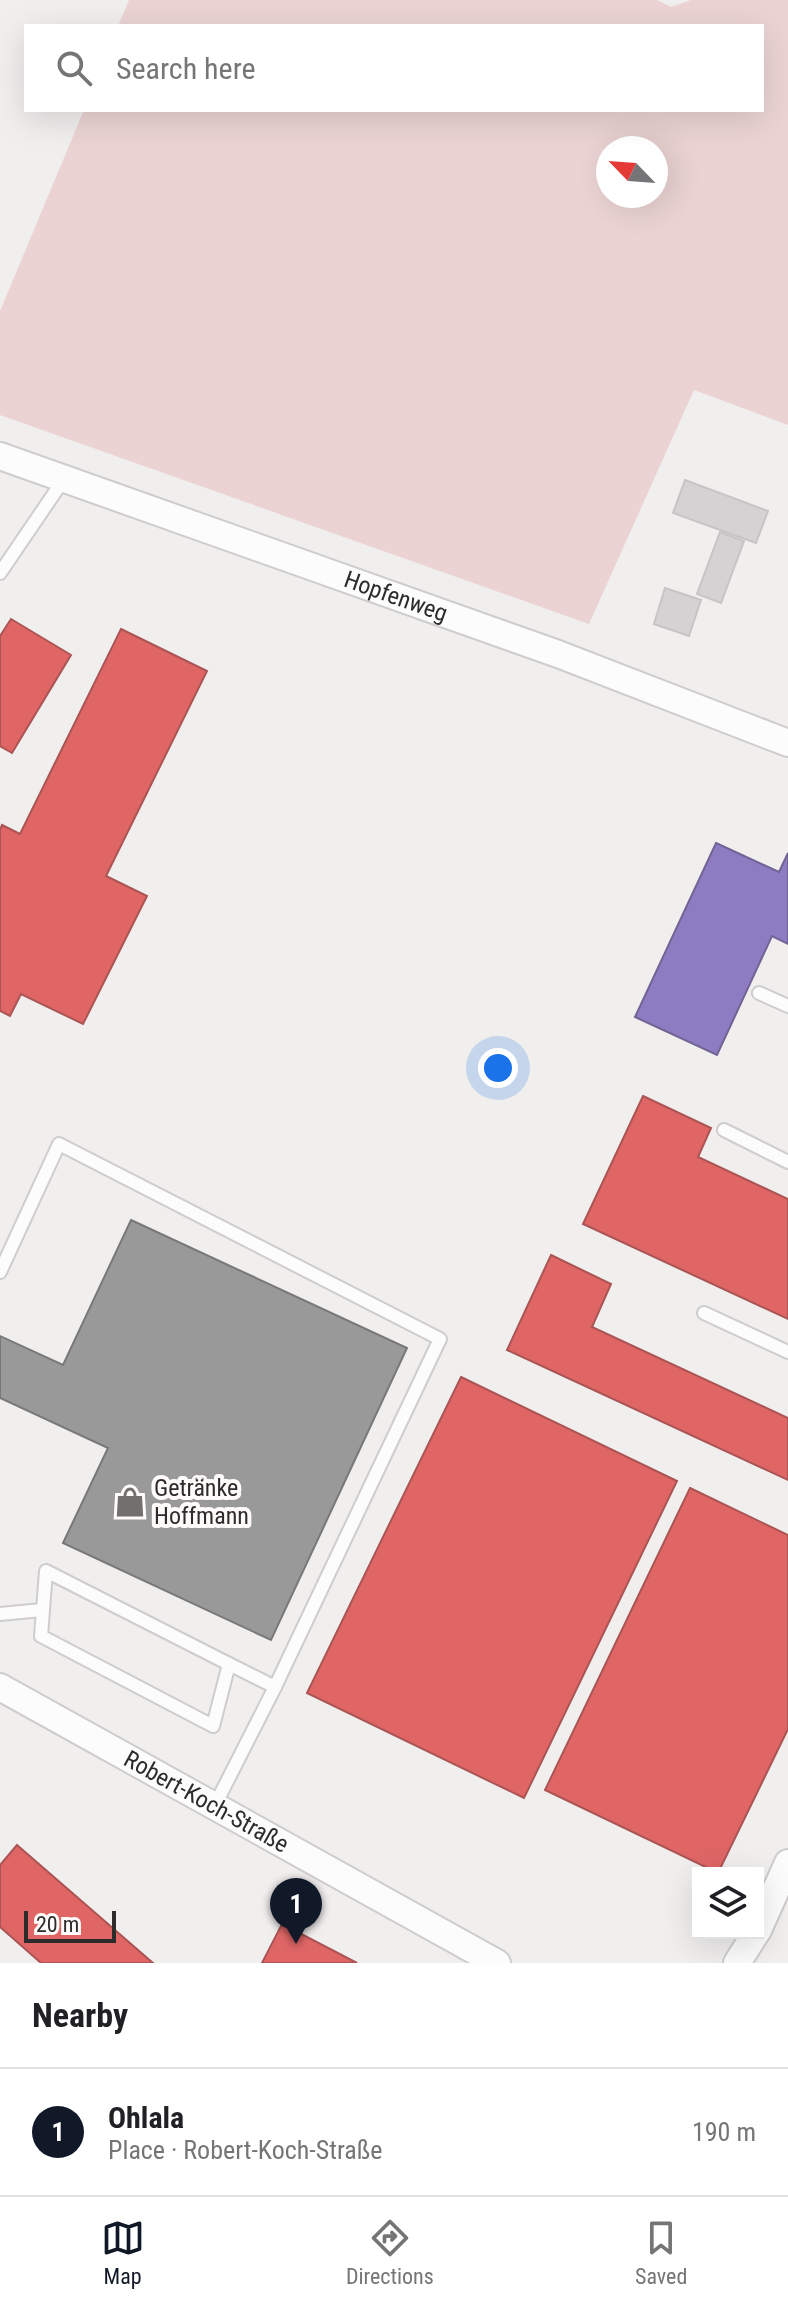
<!DOCTYPE html>
<html lang="en">
<head>
<meta charset="utf-8">
<style>
	body { margin:0; font-family:"Roboto Condensed",sans-serif; background:#f2f2f2; color:#202124 }
	.controls { position:absolute; right:24px; bottom:24px; display:grid; overflow:hidden; border-radius:0px; box-shadow:0 8px 32px #0002 }
	.controls button { width:72px; height:72px; display:grid; place-items:center; padding:0; border:0; border-bottom:2px solid #e0e0e0; background:#fff; color:#202124; font:40px sans-serif }
	.compass { position:absolute; left:596px; top:136px; width:72px; height:72px; border-radius:50%; background:#fff; box-shadow:0 8px 32px #0002; rotate:295deg }
	.scale { position:absolute; left:24px; bottom:20px; width:92px; box-sizing:border-box; padding-left:8px; border:4px solid #2d2b2b; border-top:0; font-size:22px; line-height:28px; white-space:nowrap; color:#2d2b2b; -webkit-text-stroke:6px #fffbfb; paint-order:stroke }
	.you { position:absolute; left:498px; top:1068px; width:28px; height:28px; margin:-20px; border:6px solid #fff; border-radius:50%; background:#1a73e8; box-shadow:0 0 0 12px #1a73e833 }
	.badge { display:grid; place-items:center; width:52px; height:52px; border-radius:50%; background:#111827; color:#fff; font-size:26px; font-weight:700 }
	.pin { position:absolute; translate:-50% -66px; filter:drop-shadow(0 2px 4px #0008) }
	.pin::after { content:''; position:absolute; top:42px; width:28px; height:24px; background:inherit; clip-path:polygon(0 0,100% 0,50% 100%) }
	.list { margin:0; padding:0; list-style:none }
	h2 { display:flex; justify-content:space-between; align-items:center; height:104px; margin:0; padding:0 32px; font-size:34px }
	h2 small { font-size:26px; font-weight:400; color:#757577 }
	.list li { display:grid; grid-template-columns:52px 1fr auto; gap:24px; align-items:center; box-sizing:border-box; height:128px; padding:0 32px; border-top:2px solid #e0e0e0 }
	.list b { display:block; font-size:30px; white-space:nowrap }
	.list p { margin:0; font-size:26px; white-space:nowrap; color:#757577 }
	.list em { font-size:26px; font-style:normal; color:#757577 }
	.icon { flex:none; width:44px; height:44px; fill:none; stroke:currentColor; stroke-width:2; stroke-linecap:round; stroke-linejoin:round }
	.map { position:relative; flex:none; width:788px; height:1963px; overflow:hidden }
	.search { position:absolute; background:#fff; box-shadow:0 8px 32px #0002; left:24px; right:24px; top:24px; height:88px; display:flex; align-items:center; gap:20px; box-sizing:border-box; padding:0 28px; border-radius:0px; color:#757577; font-size:30px }
	.sheet { height:232px; background:#fff }
	nav { display:flex; justify-content:space-around; align-items:center; box-sizing:border-box; height:112px; border-top:2px solid #e0e0e0; background:#fff; font-size:22px; color:#757577 }
	nav a { display:grid; justify-items:center; gap:4px }
	nav .on { color:#111827 }
	.map>svg:first-child { display:block }
	.green { fill:#ebd3d3; fill-rule:evenodd }
	.shops { fill:#e06666; stroke:#aa5454; stroke-width:2 }
	.offices { fill:#8e7cc3; stroke:#716495; stroke-width:2 }
	.industry { fill:#999; stroke:#797878; stroke-width:2 }
	.building { fill:#d4d2d2; stroke:#c6c4c4; stroke-width:2 }
	.lines { fill:none; stroke-linecap:round; stroke-linejoin:round }
	.service-casing { stroke:#cecccc; stroke-width:16 }
	.minor-casing { stroke:#cecccc; stroke-width:30 }
	.service { stroke:#fdfcfc; stroke-width:12 }
	.minor { stroke:#fdfcfc; stroke-width:26 }
	.labels { text-anchor:middle; stroke-width:8; stroke-linejoin:round; paint-order:stroke }
	.street-label { font-size:24px; fill:#2d2b2b; stroke:#fffbfb }
	.poi-label { font-size:24px; fill:#2d2b2b; stroke:#fffbfb; text-anchor:start }
</style>
</head>
<body>
<div class="map">
<svg width="788" height="1963" viewBox="0 0 788 1963">
	<rect width="100%" height="100%" fill="#f1eeee"/>
	<!-- green -->
	<path class="green" d="M129 0H657L671 7 691 0H788V425L694 390 589 624 0 415V311L84 110H762V26H118ZM608 148H656V196H608Z"/>
	<!-- shops -->
	<g class="shops">
		<polygon points="11,619 71,655 12,753 0,746 0,636"/>
		<polygon points="121,629 207,671 106,876 147,896 83,1024 21,994 10,1016 0,1011 0,830 2,825 20,834"/>
		<polygon points="643,1096 711,1128 698,1157 788,1199 788,1319 583,1224"/>
		<polygon points="551,1255 611,1284 592,1327 788,1418 788,1480 507,1350"/>
		<polygon points="461,1377 677,1481 524,1798 307,1693"/>
		<polygon points="690,1488 788,1535 788,1729 718,1873 545,1790"/>
		<polygon points="17,1845 153,1963 41,1963 0,1927 0,1865"/>
		<polygon points="282,1924 357,1963 262,1963"/>
	</g>
	<!-- offices -->
	<polygon class="offices" points="716,843 779,872 788,853 788,944 772,936 717,1055 635,1017"/>
	<!-- industry -->
	<polygon class="industry" points="131,1220 407,1348 271,1640 63,1543 108,1448 0,1398 0,1336 63,1365"/>
	<!-- building -->
	<g class="building">
		<polygon points="685,480 768,511 756,543 673,513"/>
		<polygon points="720,532 744,541 721,603 697,594"/>
		<polygon points="665,588 701,600 689,636 654,624"/>
	</g>
	<g class="lines">
		<!-- service casing -->
		<g class="service-casing">
			<g id="service">
				<polyline points="0,573 64,479"/>
				<polyline points="759,993 788,1006"/>
				<polyline points="724,1130 788,1162"/>
				<polyline points="0,1272 59,1144 440,1339 275,1687 229,1664"/>
				<polyline points="704,1313 788,1352"/>
				<polygon points="46,1571 229,1664 213,1726 41,1636"/>
				<polyline points="0,1614 42,1610"/>
				<polyline points="214,1807 275,1687"/>
			</g>
		</g>
		<!-- minor casing -->
		<g class="minor-casing">
			<g id="minor">
				<path id="s1" d="M0 456 558 654 788 743"/>
				<path id="s2" d="M0 1687 497 1963"/>
				<polyline points="758,1930 788,1863"/>
				<polyline points="737,1963 756,1933"/>
			</g>
		</g>
		<!-- service -->
		<use href="#service" class="service"/>
		<!-- minor -->
		<use href="#minor" class="minor"/>
	</g>
	<!-- icons -->
	<defs>
		<g id="shop-bare" transform="scale(2.4)"><path d="M-5-2.5h2.3a2.7 3.5 0 0 1 5.4 0H5L5.5 6h-11ZM-1.5-2.5h3a1.5 2.3 0 0 0-3 0Z" fill="#726f6f" stroke="#fffbfb" stroke-width="2.5" paint-order="stroke"/></g>
	</defs>
	<g fill-rule="evenodd">
		<use href="#shop-bare" x="130" y="1502"/>
	</g>
	<g class="labels">
		<!-- street labels -->
		<g class="street-label">
			<text dy="8" stroke="none"><textPath href="#s1" startOffset="420">Hopfenweg</textPath></text>
			<text dy="8" stroke="none"><textPath href="#s2" startOffset="236">Robert-Koch-Straße</textPath></text>
		</g>
		<!-- poi labels -->
		<g class="poi-label">
			<text x="154" y="1496">Getränke<tspan x="154" dy="28">Hoffmann</tspan></text>
		</g>
	</g>
</svg>
<div class="controls">
<button><svg class="icon" aria-label="layers" viewBox="0 0 24 24"><path d="M12 4l9 5-9 5-9-5zM3 14l9 5 9-5"/></svg></button>
</div>
<svg class="compass" viewBox="-18 -18 36 36"><path d="M0-13l5 13h-10z" fill="#e53935"/><path d="M0 13l5-13h-10z" fill="#757577"/></svg>
<div class="scale">20 m</div>
<div class="you"></div>
<div class="pin badge" style="left:296px;top:1944px">1</div>
<div class="search"><svg class="icon" aria-label="search" viewBox="0 0 24 24"><circle cx="10" cy="10" r="6"/><path d="M15 15l6 6"/></svg>Search here</div>
</div>
<section class="sheet">
<h2>Nearby<small></small></h2>
<ul class="list">
<li><span class="badge">1</span><div><b>Ohlala</b><p>Place · Robert-Koch-Straße</p></div><em>190 m</em></li>
</ul>
</section>
<nav>
<a class="on"><svg class="icon" aria-label="map" viewBox="0 0 24 24"><path d="M3 6l6-2 6 2 6-2v14l-6 2-6-2-6 2zM9 4v14M15 6v14"/></svg>Map</a>
<a><svg class="icon" aria-label="directions" viewBox="0 0 24 24"><path d="M12 3l9 9-9 9-9-9zM9 14v-3h6M13 9l2 2-2 2"/></svg>Directions</a>
<a><svg class="icon" aria-label="saved" viewBox="0 0 24 24"><path d="M7 4h10v16l-5-4-5 4z"/></svg>Saved</a>
</nav>
</body>
</html>
